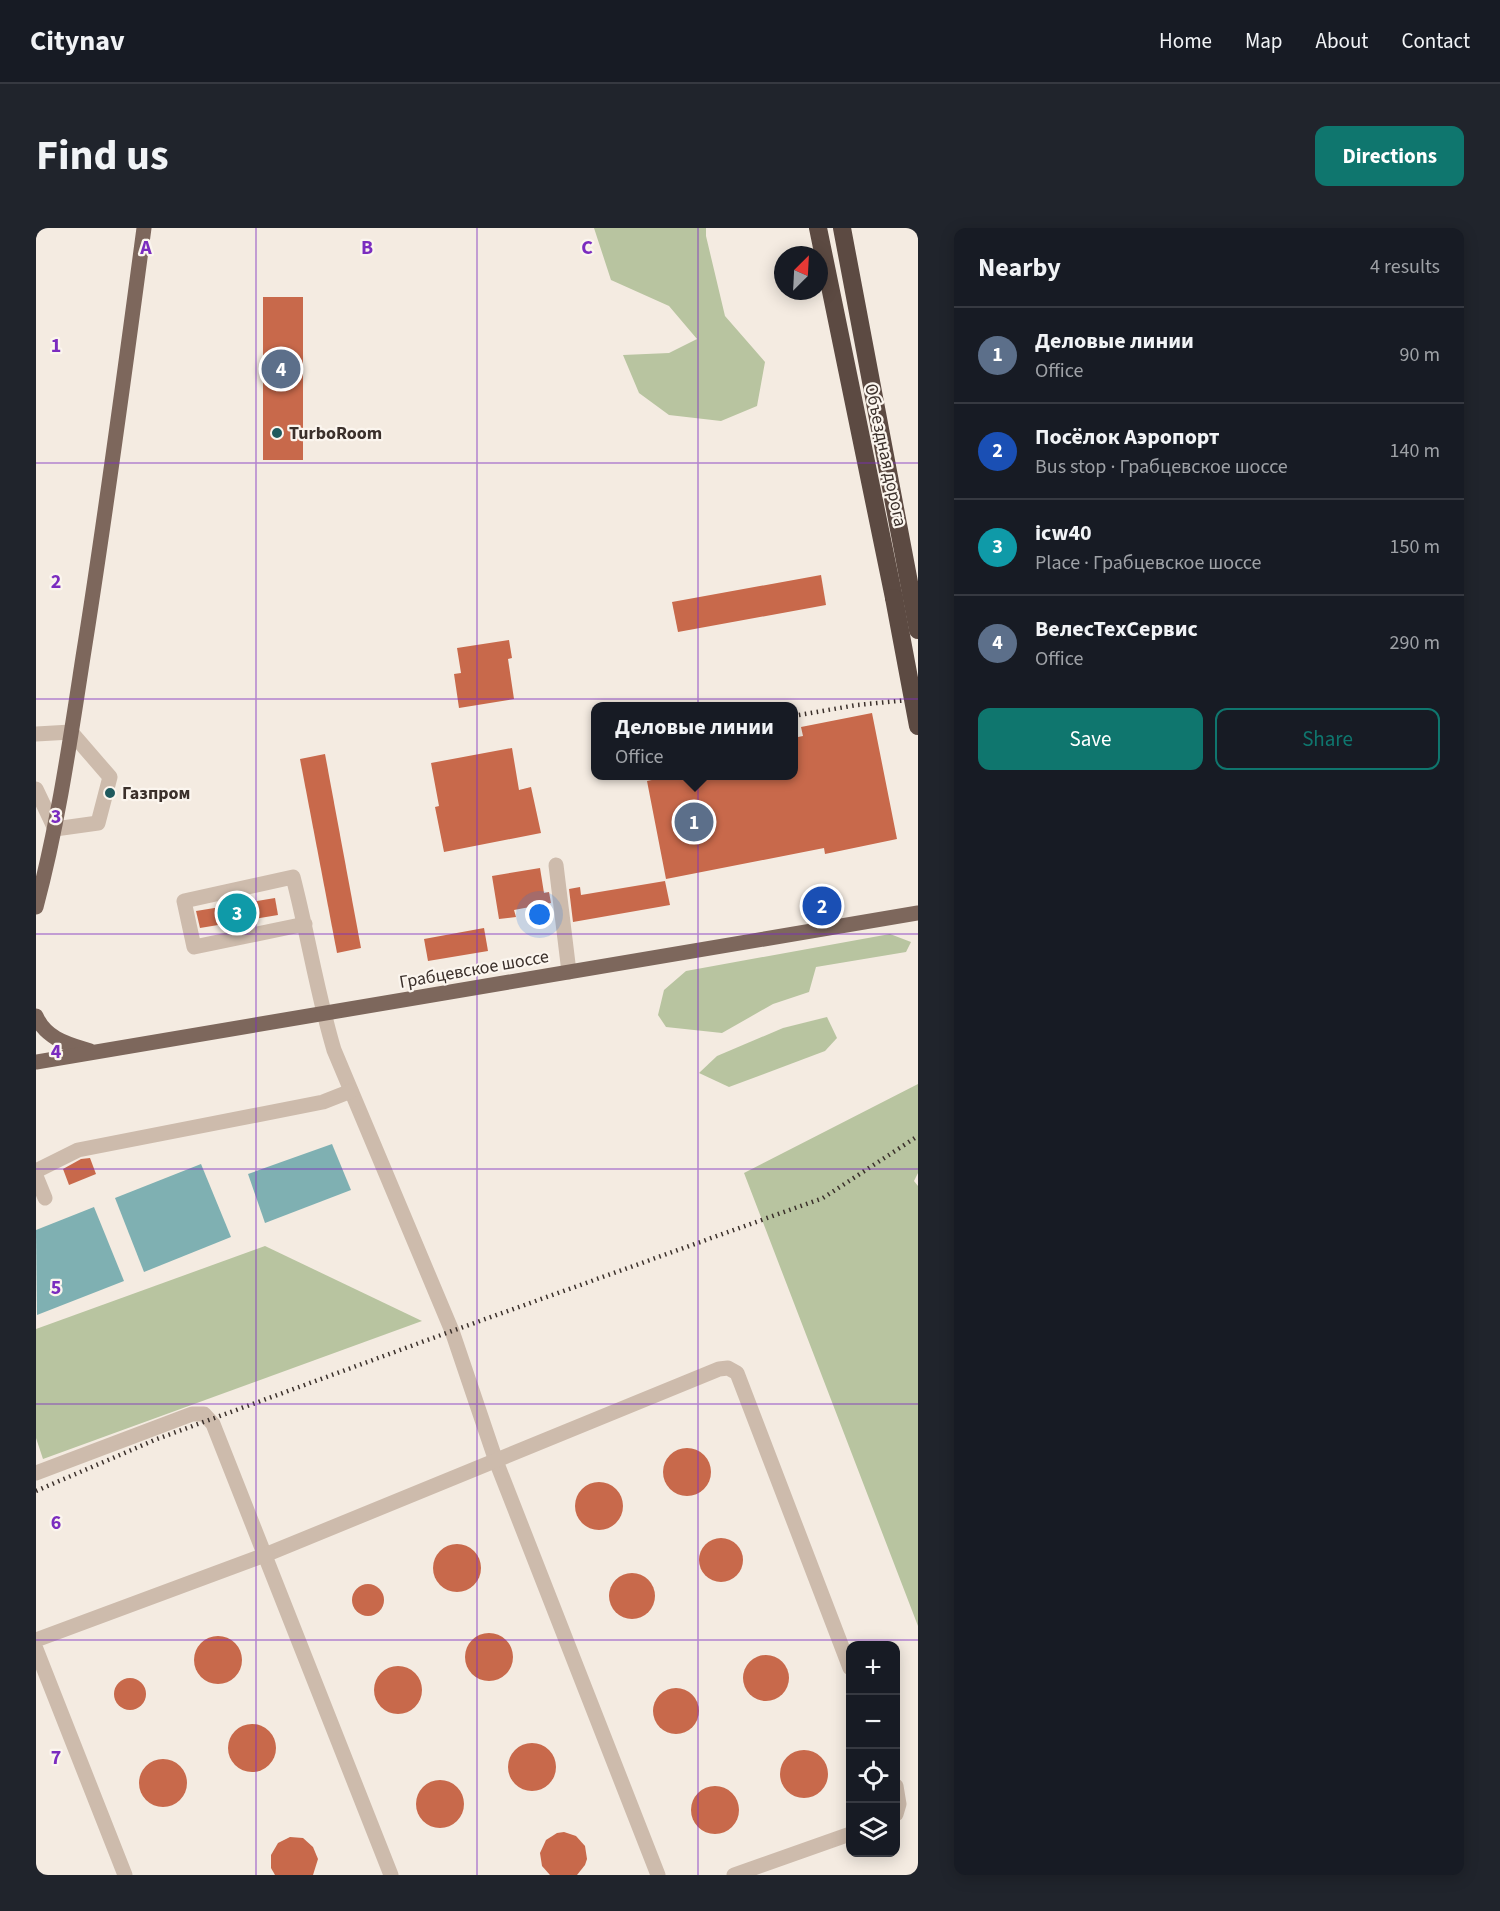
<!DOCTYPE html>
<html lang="en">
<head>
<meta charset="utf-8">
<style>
	body { margin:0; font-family:"Source Sans 3",sans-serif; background:#20242c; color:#f1f3f6 }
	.controls { position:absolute; right:18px; bottom:18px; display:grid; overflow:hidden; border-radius:12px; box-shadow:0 3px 15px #0003 }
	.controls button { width:54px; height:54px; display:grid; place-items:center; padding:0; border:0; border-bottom:2px solid #363941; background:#171b24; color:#f1f3f6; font:30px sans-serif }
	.compass { position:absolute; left:738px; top:18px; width:54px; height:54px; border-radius:50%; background:#171b24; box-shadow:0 3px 15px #0003; rotate:24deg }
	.you { position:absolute; left:504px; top:687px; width:21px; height:21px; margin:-15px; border:4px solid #fff; border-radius:50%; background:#1a73e8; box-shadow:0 0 0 9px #1a73e833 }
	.badge { display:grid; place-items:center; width:39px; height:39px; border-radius:50%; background:#0f766e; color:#fff; font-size:20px; font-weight:700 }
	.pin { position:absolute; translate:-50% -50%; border:3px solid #fff; box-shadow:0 2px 6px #0006 }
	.popup { position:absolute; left:555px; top:474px; width:207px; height:78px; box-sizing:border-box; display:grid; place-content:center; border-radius:12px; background:#171b24; filter:drop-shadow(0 2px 4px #0005); font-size:20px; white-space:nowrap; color:#9ea1a6 }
	.popup b { font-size:22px; color:#f1f3f6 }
	.popup::after { content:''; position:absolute; left:50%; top:100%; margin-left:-12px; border:12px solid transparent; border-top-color:#171b24 }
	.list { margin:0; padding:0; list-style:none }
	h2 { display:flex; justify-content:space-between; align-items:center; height:78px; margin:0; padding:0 24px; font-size:26px }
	h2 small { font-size:20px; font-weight:400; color:#9ea1a6 }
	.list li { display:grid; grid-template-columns:39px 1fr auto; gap:18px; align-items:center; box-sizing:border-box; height:96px; padding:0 24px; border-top:2px solid #363941 }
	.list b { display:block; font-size:22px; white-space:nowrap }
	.list p { margin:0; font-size:20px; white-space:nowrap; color:#9ea1a6 }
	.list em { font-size:20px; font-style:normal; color:#9ea1a6 }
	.actions { display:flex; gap:12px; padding:18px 24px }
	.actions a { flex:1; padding:14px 0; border:2px solid #0f766e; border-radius:12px; text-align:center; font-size:21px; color:#0f766e }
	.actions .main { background:#0f766e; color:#fff }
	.icon { flex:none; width:33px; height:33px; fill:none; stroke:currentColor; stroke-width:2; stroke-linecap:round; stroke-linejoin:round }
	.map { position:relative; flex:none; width:882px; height:1647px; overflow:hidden; border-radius:12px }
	header { display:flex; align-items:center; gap:36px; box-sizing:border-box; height:84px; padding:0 30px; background:#171b24; border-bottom:2px solid #363941 }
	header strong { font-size:28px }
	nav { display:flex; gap:33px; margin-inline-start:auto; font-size:21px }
	.intro { display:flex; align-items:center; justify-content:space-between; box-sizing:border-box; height:144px; padding:0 36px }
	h1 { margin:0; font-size:42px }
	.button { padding:15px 27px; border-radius:12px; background:#0f766e; color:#fff; font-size:21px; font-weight:700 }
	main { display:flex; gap:36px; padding:0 36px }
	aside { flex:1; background:#171b24; border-radius:12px; box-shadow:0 3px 15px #0003 }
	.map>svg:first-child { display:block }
	.green { fill:#b8c4a0 }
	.water { fill:#7fb0b2 }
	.building { fill:#c8694b }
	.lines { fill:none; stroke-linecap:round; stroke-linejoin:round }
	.minor { stroke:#cdbbac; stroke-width:15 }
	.major { stroke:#7d675c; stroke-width:15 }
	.highway { stroke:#5c4a42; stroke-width:18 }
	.rail { stroke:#3b302b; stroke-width:4.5; stroke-dasharray:1.5 4.5; stroke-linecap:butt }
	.highway-bridge { stroke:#5c4a42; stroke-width:18 }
	.grid { fill:none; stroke:#7b2cbf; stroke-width:1.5; stroke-opacity:0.55 }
	.poi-dot { fill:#1f5a5e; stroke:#fbf5ee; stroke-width:2 }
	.labels { text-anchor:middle; stroke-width:4.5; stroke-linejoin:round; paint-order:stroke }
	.poi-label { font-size:18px; font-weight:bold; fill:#3b302b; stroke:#fbf5ee; text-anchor:start }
	.street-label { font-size:18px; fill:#3b302b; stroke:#fbf5ee }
	.grid-label { font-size:20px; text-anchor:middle; font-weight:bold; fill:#7b2cbf; stroke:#fbf5ee; stroke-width:4.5; stroke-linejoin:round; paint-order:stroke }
</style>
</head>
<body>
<header>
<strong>Citynav</strong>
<nav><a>Home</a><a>Map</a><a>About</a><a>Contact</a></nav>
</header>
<div class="intro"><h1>Find us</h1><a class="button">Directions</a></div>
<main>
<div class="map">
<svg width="882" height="1647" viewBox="0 0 882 1647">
	<rect width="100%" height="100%" fill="#f4ebe1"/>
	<!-- green -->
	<g class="green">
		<polygon points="558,0 670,0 670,8 689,88 729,134 721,178 685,193 633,187 603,165 587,127 633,125 661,111 633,78 575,52"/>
		<polygon points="854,706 875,714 870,724 780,739 773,764 737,776 686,805 630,799 622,787 628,762 650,743"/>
		<polygon points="791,789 801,810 789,823 693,859 663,845 681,828 747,800"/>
		<polygon points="882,856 882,945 878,953 882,958 882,1398 708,945"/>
		<polygon points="229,1018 386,1093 7,1231 0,1210 0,1101"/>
	</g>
	<!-- water -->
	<g class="water">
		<polygon points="296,916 315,962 229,995 212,946"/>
		<polygon points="165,936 195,1009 108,1044 79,970"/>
		<polygon points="58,979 88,1053 1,1087 0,1002"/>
	</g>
	<!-- building -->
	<g class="building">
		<rect x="227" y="69" width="40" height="163"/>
		<polygon points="785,347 790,377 642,404 636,374"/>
		<polygon points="473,412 476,430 472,431 478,471 423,480 418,446 425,445 421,420"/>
		<polygon points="836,485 861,611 789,626 788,620 630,651 611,553 630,549 630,548 757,548 757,510 767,508 765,499"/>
		<polygon points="476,520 483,562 495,559 505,605 408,624 399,579 403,578 395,535"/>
		<polygon points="289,526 325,720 301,725 264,531"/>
		<polygon points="504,640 508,665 513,664 515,675 478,682 480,689 463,691 456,648"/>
		<polygon points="629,653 634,677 537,694 533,661 544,659 545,667"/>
		<polygon points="239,670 242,687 164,700 160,683"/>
		<polygon points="448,700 452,723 392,733 388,711"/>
		<polygon points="54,930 60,946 33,957 27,941 45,931"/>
		<circle cx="651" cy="1244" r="24"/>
		<circle cx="563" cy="1278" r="24"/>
		<circle cx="685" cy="1332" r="22"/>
		<circle cx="421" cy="1340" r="24"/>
		<circle cx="596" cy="1368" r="23"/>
		<circle cx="332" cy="1372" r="16"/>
		<circle cx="453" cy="1429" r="24"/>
		<circle cx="182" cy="1432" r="24"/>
		<circle cx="730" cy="1450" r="23"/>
		<circle cx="362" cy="1462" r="24"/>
		<circle cx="94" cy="1466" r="16"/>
		<circle cx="640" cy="1483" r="23"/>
		<circle cx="216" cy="1520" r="24"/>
		<circle cx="496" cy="1539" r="24"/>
		<circle cx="768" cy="1546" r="24"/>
		<circle cx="127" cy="1555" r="24"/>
		<circle cx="404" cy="1576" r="24"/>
		<circle cx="679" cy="1582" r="24"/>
		<polygon points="528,1604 540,1608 549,1618 551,1631 549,1637 541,1647 514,1647 506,1638 504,1625 510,1612 521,1605"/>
		<polygon points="254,1609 267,1610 277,1619 282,1631 277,1647 239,1647 235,1640 235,1627 242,1615"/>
	</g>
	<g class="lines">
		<!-- minor -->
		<g class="minor">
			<polyline points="0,506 35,504 74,549 62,595 19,601 0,561"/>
			<polyline points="520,637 533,744"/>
			<path d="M269 696 158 719 148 673 257 649C272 707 281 765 298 822L416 1103 460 1233 622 1647"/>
			<polyline points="0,943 42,922 287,874 315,863"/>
			<polyline points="0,948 9,970"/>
			<polyline points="0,1245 156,1186 168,1186 177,1196 355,1647"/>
			<polyline points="0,1412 229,1327 683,1141 692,1140 701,1145 814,1440"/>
			<polyline points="0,1421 89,1647"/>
			<polyline points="860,1558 863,1576 860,1586"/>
			<polyline points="698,1647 814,1606"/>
		</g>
		<!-- major -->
		<g class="major">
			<path d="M0 679C22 597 34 513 47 429 70 286 89 143 108 0"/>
			<path d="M0 788C10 811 32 816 54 823"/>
			<polyline points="0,834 882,685"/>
		</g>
		<!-- highway -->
		<g class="highway">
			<polyline points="782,0 858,370"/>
			<polyline points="806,0 882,402"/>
		</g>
		<!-- rail -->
		<g class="rail">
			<polyline points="757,488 821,477 882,471"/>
			<polyline points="0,1263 121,1211 416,1103 787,970 882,908"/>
		</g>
		<!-- highway-bridge -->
		<polyline class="highway-bridge" points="858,370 882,498"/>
	</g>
	<!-- grid -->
	<path class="grid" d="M220 0V1647M441 0V1647M662 0V1647M0 235H882M0 471H882M0 706H882M0 941H882M0 1176H882M0 1412H882"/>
	<!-- markers -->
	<g class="poi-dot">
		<circle cx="241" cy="205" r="6"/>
		<circle cx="74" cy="565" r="6"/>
	</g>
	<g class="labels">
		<!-- poi labels -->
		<g class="poi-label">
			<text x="253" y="211">TurboRoom</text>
			<text x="86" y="571">Газпром</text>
		</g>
		<!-- street labels -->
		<g class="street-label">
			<text transform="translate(850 227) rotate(78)" y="6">Объездная дорога</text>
			<text transform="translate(438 741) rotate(-10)" y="6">Грабцевское шоссе</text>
		</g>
	</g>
	<g class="grid-label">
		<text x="110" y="26">A</text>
		<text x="331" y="26">B</text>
		<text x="551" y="26">C</text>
		<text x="20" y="124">1</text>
		<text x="20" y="360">2</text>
		<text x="20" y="595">3</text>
		<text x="20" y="830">4</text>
		<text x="20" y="1066">5</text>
		<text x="20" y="1301">6</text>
		<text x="20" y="1536">7</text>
	</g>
</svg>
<div class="controls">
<button>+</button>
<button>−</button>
<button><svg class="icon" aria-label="locate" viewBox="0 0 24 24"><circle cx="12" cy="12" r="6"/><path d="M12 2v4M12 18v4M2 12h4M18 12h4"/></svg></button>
<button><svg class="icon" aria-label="layers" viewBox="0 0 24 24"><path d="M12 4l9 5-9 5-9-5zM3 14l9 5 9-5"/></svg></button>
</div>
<svg class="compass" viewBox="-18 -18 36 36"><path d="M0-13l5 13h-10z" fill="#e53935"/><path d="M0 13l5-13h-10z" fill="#9ea1a6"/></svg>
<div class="you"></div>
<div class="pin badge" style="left:658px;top:594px;background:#5c6f8a">1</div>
<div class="popup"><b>Деловые линии</b>Office</div>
<div class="pin badge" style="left:786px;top:678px;background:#1a4fb4">2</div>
<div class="pin badge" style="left:201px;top:685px;background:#0f9aa8">3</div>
<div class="pin badge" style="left:245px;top:141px;background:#5c6f8a">4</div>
</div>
<aside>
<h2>Nearby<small>4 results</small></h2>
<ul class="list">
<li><span class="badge" style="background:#5c6f8a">1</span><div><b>Деловые линии</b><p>Office</p></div><em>90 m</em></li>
<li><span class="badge" style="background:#1a4fb4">2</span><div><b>Посёлок Аэропорт</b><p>Bus stop · Грабцевское шоссе</p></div><em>140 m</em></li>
<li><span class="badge" style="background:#0f9aa8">3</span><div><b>icw40</b><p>Place · Грабцевское шоссе</p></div><em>150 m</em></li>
<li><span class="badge" style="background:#5c6f8a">4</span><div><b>ВелесТехСервис</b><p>Office</p></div><em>290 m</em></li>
</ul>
<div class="actions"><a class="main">Save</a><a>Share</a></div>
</aside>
</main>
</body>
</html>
